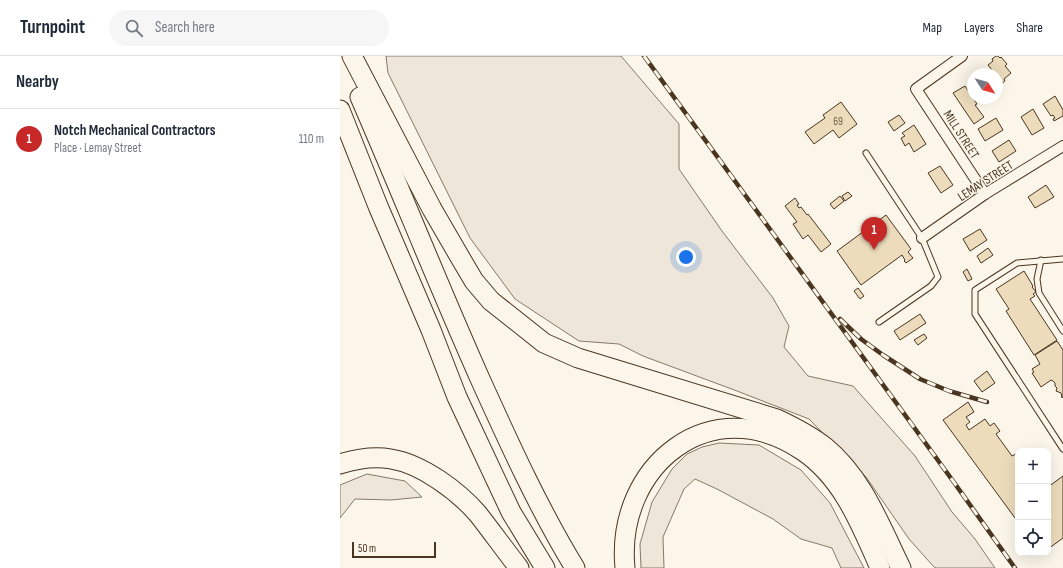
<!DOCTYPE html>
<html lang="en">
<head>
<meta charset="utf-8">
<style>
	body { margin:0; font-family:"Sofia Sans Condensed",sans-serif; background:#f6f6f7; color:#1f2937 }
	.controls { position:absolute; right:12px; bottom:12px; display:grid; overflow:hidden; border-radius:8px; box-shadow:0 4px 16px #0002 }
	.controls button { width:36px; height:36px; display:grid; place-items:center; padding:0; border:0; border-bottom:1px solid #e0e1e3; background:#fff; color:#1f2937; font:20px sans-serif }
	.compass { position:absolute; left:627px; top:12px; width:36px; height:36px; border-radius:50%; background:#fff; box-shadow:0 4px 16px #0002; rotate:126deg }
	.scale { position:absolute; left:12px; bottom:10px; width:84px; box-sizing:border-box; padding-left:4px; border:2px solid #4a3520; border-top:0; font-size:11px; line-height:14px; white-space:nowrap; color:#4a3520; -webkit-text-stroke:3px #fbf6e9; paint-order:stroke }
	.you { position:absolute; left:346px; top:201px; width:14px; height:14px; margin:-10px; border:3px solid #fff; border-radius:50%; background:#1a73e8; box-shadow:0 0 0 6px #1a73e833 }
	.badge { display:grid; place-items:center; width:26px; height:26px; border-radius:50%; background:#c62828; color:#fff; font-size:13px; font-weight:700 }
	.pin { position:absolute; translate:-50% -33px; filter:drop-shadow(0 1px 2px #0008) }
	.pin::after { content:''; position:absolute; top:21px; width:14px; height:12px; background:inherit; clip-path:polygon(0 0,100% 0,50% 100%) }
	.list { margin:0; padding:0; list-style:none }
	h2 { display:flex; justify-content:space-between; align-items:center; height:52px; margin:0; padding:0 16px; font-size:17px }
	h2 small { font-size:13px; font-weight:400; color:#747a83 }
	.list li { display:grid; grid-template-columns:26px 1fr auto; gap:12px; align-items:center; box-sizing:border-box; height:60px; padding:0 16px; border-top:1px solid #e0e1e3 }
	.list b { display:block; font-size:15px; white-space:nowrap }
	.list p { margin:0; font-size:13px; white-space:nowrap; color:#747a83 }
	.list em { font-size:13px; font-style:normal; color:#747a83 }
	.icon { flex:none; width:22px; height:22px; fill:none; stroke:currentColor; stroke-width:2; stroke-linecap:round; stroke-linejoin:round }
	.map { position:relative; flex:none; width:723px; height:512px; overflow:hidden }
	header { display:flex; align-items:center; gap:24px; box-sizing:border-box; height:56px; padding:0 20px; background:#fff; border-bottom:1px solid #e0e1e3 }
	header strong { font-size:19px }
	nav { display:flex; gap:22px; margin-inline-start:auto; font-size:14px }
	.search { width:280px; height:36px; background:#f6f6f7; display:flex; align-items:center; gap:10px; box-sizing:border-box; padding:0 14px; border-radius:22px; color:#747a83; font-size:15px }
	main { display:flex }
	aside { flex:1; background:#fff }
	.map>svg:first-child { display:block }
	.green { fill:#ede6d9; stroke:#887966 }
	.building { fill:#ecdcbc; stroke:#4a3520 }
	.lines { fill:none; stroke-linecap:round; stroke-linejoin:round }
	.lane-casing { stroke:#4a3520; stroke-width:7 }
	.street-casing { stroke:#4a3520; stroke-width:12 }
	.highway-casing { stroke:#4a3520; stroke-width:21 }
	.lane { stroke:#fbf6e9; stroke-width:5 }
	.street { stroke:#fbf6e9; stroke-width:10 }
	.highway { stroke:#fbf6e9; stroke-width:19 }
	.rail-casing { stroke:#4a3520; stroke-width:4.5 }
	.rail { stroke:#fbf6e9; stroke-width:3; stroke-dasharray:9; stroke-linecap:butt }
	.labels { text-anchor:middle; stroke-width:3; stroke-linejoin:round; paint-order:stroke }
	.number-label { font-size:11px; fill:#725f47 }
	.street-label { font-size:13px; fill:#4a3520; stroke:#fbf6e9 }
</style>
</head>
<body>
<header>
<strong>Turnpoint</strong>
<div class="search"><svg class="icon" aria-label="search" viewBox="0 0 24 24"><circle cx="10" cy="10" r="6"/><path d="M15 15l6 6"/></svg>Search here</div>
<nav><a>Map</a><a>Layers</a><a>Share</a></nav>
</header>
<main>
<aside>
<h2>Nearby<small></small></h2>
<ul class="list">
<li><span class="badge">1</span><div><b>Notch Mechanical Contractors</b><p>Place · Lemay Street</p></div><em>110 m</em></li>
</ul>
</aside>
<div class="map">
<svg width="723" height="512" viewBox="0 0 723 512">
	<rect width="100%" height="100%" fill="#fbf6e9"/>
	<!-- green -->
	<g class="green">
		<polygon points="46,0 281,0 339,68 339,113 382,175 433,242 449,270 444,291 468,320 513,330 575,400 612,456 635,483 655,512 596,512 594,511 569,483 526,421 469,363 397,335 303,300 279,288 239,285 175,243 130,182 48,17"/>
		<polygon points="379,387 419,389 461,414 490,447 524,512 501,512 492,492 461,483 433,463 377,433 355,423 344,433 323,481 324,512 301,512 300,488 312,446 332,413 347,398 362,391"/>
		<polygon points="27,418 65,425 82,441 51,444 15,443 0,462 0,429"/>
	</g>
	<!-- building -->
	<g class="building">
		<polygon points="656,0 658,0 660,2 661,1 667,8 665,10 671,17 664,23 665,25 660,29 657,26 657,18 655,18 648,9 653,5 652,3"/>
		<polygon points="625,30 637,48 635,49 644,61 634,68 613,37"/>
		<polygon points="715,40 723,54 723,60 714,65 713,63 715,62 713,59 711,60 703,48"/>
		<polygon points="501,46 517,68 499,82 493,74 474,88 465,76 485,62 483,59"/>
		<polygon points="693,53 704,72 692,79 681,61"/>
		<polygon points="559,59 565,67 554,75 548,66"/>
		<polygon points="656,62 663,74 645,85 638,73"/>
		<polygon points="574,69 586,88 574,96 569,87 565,90 561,82 565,80 562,77"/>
		<polygon points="669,84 676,95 659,106 652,95"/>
		<polygon points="600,110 613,129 601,137 588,117"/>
		<polygon points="706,129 714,141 695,152 688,141"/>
		<polygon points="508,136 512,140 505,145 502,140"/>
		<polygon points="500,140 504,145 494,153 490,148"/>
		<polygon points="455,142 459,148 457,149 459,152 461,151 467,159 468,158 491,188 481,196 468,179 463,183 453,168 457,166 445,150"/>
		<polygon points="546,159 571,193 568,196 573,202 566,207 564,205 565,204 562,199 521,229 497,195"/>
		<polygon points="640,173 647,184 630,195 623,183"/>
		<polygon points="648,192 653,199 641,207 637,200"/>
		<polygon points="627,213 632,223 628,225 623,216"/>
		<polygon points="684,215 693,230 692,231 696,236 693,238 695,240 690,243 717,284 694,299 666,255 669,253 656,233"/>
		<polygon points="518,232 524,240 520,243 514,235"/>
		<polygon points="580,258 586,267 560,284 554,275"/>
		<polygon points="584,278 587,282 578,289 574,284"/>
		<polygon points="717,285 723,294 723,341 722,342 721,337 716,335 717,332 715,330 715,327 713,325 711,324 701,331 692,317 694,316 692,313 700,308 695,299"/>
		<polygon points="647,315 655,327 642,336 634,325"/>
		<polygon points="628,346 634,356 626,361 630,366 626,369 629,374 645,363 650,370 654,367 660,375 656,378 672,400 676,398 678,401 678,466 603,364"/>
		<polygon points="723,420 723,482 708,493 708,431"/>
	</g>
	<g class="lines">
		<!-- lane casing -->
		<g class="lane-casing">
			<g id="lane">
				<polyline points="526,97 582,182 598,221 591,230 539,266"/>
				<polyline points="723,203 677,207 635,234 635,258 723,393"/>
				<polyline points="701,204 697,223 699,237 723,275"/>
			</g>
		</g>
		<!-- street casing -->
		<g class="street-casing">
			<g id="street">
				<polyline points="622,0 576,33 645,138"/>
				<polyline points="582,182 645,138 723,90"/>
			</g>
		</g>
		<!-- highway casing -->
		<g class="highway-casing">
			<g id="highway">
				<path d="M12 0 92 153 121 203 134 225 151 245 170 260 204 287 238 302 437 363C454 371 470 379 485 391 522 421 540 469 561 512"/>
				<path d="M20 41C61 135 99 231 141 325 170 389 199 453 235 512"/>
				<polyline points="0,54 38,150 91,274 117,341 171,456 205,512"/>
				<path d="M0 408C16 403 34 400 51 403 82 408 118 435 138 458 152 476 165 494 179 512"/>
				<path d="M285 512C275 410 371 332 463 395 503 422 521 469 540 512"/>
			</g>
		</g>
		<!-- lane -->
		<use href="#lane" class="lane"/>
		<!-- street -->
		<use href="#street" class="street"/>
		<!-- highway -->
		<use href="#highway" class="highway"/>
		<!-- rail casing -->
		<g class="rail-casing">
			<g id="rail">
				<polyline points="304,0 613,425 675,512"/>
				<polyline points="500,263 521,283 543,299 580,323 609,335 647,346"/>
			</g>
		</g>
		<!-- rail -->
		<use href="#rail" class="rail"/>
	</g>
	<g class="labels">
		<!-- number labels -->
		<g class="number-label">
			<text x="498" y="69">69</text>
		</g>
		<!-- street labels -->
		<g class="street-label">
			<text transform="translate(622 78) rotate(57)" y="5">MILL STREET</text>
			<text transform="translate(645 124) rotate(-33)" y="5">LEMAY STREET</text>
		</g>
	</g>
</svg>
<div class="controls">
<button>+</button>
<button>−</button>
<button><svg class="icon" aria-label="locate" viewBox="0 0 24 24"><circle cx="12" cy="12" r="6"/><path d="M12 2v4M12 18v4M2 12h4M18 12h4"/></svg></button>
</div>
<svg class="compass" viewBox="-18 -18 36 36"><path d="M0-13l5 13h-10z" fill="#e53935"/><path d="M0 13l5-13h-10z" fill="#747a83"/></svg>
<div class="scale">50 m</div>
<div class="you"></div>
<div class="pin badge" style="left:534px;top:194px">1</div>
</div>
</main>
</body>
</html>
